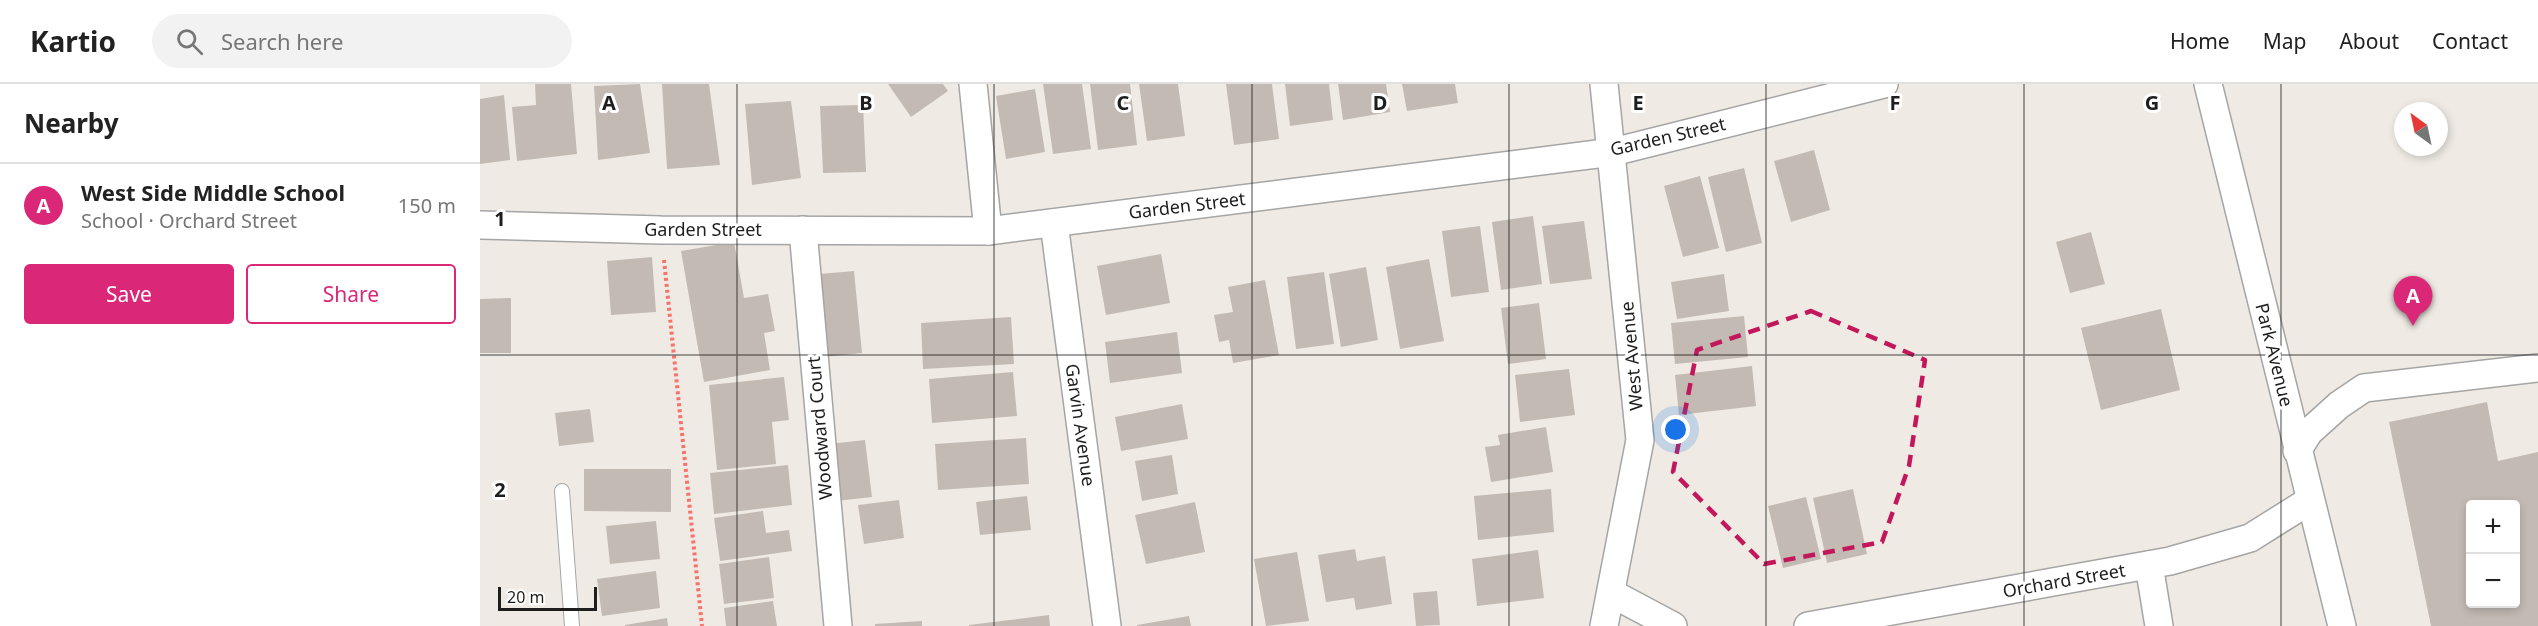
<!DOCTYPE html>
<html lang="en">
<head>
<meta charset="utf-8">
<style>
	body { margin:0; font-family:"Noto Sans",sans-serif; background:#f2f2f2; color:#222 }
	.controls { position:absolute; right:18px; bottom:18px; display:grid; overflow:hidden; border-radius:6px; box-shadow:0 3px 9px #0003 }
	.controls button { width:54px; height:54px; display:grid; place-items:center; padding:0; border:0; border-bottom:2px solid #e0e0e0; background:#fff; color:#222; font:30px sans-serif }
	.compass { position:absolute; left:1914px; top:18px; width:54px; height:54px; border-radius:50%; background:#fff; box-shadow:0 3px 9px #0003; rotate:327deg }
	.scale { position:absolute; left:18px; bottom:15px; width:99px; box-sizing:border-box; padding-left:6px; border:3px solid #1e1e1e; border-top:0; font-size:16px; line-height:21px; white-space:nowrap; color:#1e1e1e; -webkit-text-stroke:4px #fff; paint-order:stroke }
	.you { position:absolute; left:1196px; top:346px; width:21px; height:21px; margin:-15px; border:4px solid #fff; border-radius:50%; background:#1a73e8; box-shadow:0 0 0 9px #1a73e833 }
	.badge { display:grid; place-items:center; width:39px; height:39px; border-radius:50%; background:#db2777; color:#fff; font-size:20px; font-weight:700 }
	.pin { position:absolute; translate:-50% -50px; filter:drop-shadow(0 2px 3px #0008) }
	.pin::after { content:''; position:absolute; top:32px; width:21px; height:18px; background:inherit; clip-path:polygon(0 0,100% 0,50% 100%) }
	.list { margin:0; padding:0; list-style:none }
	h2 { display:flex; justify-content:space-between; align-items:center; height:78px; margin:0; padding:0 24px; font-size:26px }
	h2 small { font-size:20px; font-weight:400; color:#767676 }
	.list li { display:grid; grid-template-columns:39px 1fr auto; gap:18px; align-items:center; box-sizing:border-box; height:84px; padding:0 24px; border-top:2px solid #e0e0e0 }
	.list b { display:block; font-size:22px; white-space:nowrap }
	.list p { margin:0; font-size:20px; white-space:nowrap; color:#767676 }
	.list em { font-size:20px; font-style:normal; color:#767676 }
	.actions { display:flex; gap:12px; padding:18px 24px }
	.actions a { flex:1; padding:14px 0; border:2px solid #db2777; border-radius:6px; text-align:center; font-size:21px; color:#db2777 }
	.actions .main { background:#db2777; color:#fff }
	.icon { flex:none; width:33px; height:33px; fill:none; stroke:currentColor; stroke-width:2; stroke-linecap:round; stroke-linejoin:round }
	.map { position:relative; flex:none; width:2058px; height:542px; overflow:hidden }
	header { display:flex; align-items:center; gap:36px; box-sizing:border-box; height:84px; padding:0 30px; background:#fff; border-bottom:2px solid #e0e0e0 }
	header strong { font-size:28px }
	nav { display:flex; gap:33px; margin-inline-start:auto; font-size:21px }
	.search { width:420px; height:54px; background:#f2f2f2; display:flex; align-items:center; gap:15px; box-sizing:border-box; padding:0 21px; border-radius:33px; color:#767676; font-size:22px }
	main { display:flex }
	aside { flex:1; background:#fff }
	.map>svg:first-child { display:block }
	.building { fill:#c3bab3; fill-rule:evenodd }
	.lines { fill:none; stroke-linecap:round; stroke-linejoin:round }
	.service-casing { stroke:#a5a5a5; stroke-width:16 }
	.minor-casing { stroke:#a5a5a5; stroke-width:30 }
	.path { stroke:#f9716b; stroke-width:4; stroke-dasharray:3 3; stroke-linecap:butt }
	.service { stroke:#fff; stroke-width:14 }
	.minor { stroke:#fff; stroke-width:27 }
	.marked { fill:none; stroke:#c2185b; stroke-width:4.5; stroke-dasharray:12 8; stroke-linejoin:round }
	.grid { fill:none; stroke:#1e1e1e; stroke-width:1.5; stroke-opacity:0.55 }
	.labels { text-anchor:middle; stroke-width:6; stroke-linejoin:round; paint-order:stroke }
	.street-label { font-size:18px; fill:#1e1e1e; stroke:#fff }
	.grid-label { font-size:20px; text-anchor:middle; font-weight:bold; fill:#1e1e1e; stroke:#fff; stroke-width:6; stroke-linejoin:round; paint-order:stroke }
</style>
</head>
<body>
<header>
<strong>Kartio</strong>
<div class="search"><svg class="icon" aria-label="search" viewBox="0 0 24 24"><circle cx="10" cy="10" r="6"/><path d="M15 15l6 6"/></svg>Search here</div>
<nav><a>Home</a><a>Map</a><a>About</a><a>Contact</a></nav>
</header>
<main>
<aside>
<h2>Nearby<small></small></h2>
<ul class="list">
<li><span class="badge">A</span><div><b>West Side Middle School</b><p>School · Orchard Street</p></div><em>150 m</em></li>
</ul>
<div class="actions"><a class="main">Save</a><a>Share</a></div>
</aside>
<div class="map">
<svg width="2058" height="542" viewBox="0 0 2058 542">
	<rect width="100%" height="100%" fill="#efebe4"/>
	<!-- building -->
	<g class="building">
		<polygon points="55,0 91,0 97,70 37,77 32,23 56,21"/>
		<polygon points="160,0 170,69 118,76 114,2"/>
		<polygon points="182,0 229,0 240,81 187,85"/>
		<polygon points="408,0 463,0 468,7 431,33"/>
		<polygon points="563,0 602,0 611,65 573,70"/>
		<polygon points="610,0 650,0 657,61 618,66"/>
		<polygon points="659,0 698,0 705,52 667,57"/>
		<polygon points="746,0 792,0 799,55 754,61"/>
		<polygon points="805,0 849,0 853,36 810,42"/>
		<polygon points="858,0 906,0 910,28 863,36"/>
		<polygon points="922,0 975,0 978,19 927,27"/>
		<polygon points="555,5 565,68 526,75 516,12"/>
		<polygon points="24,11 30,76 0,80 0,15"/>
		<polygon points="311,17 321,94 272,101 265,20"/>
		<polygon points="383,21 386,88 343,89 340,22"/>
		<polygon points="1334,66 1350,126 1311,138 1294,77"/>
		<polygon points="1264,84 1282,159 1246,168 1228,93"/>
		<polygon points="1220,92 1239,164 1203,173 1184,102"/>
		<polygon points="1053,132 1062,200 1021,206 1012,138"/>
		<polygon points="1104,137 1112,195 1070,200 1062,142"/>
		<polygon points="1000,142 1009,208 971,213 962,147"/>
		<polygon points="1611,148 1625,200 1590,209 1576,158"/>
		<polygon points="254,158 264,214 288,210 295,247 284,249 290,286 224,298 201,167"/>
		<polygon points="681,170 690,219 626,231 617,182"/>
		<polygon points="172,173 176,228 131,231 127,177"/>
		<polygon points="949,175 964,257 920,265 906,183"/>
		<polygon points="886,183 898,256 861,263 849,190"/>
		<polygon points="374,187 382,269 336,274 328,191"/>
		<polygon points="844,188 854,260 816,265 807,193"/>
		<polygon points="1244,190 1249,227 1197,235 1191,198"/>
		<polygon points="785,196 799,271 753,279 749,256 739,258 734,231 753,228 748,203"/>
		<polygon points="31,214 31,269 0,269 0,215"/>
		<polygon points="1059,219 1066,275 1028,280 1021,224"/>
		<polygon points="1681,225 1700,306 1621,326 1601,244"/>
		<polygon points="1264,232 1268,273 1195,280 1191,239"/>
		<polygon points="531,233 534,280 443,285 441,239"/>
		<polygon points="697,248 702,289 630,299 625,258"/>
		<polygon points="1272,282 1276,322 1199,331 1195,291"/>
		<polygon points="1089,285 1095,331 1040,338 1035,291"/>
		<polygon points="533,288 537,332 452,339 449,295"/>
		<polygon points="304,293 309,336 292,338 296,380 237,386 229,301"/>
		<path d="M2007 318 2018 377 2058 368V542H1951L1909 338ZM1990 420H2036V520H1990Z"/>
		<polygon points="702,320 708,355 641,367 635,333"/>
		<polygon points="110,325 114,358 79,362 75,329"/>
		<polygon points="1066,343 1073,388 1011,398 1005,363 1020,361 1018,351"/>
		<polygon points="546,354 549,400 458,406 455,360"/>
		<polygon points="385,356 392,413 356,417 349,360"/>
		<polygon points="692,371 698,410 662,417 655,377"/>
		<polygon points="308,381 312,421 234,430 230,389"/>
		<polygon points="104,385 191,385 191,428 104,427"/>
		<polygon points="1071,405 1074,448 998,456 994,412"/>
		<polygon points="1373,405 1387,470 1347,479 1333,414"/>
		<polygon points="547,412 551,446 500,451 496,418"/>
		<polygon points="1326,413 1341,475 1303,484 1288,422"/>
		<polygon points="419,416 424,454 384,460 378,421"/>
		<polygon points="715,418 725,468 666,480 655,431"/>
		<polygon points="283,427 286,449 309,446 312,467 240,477 234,434"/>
		<polygon points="176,437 180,475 130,480 126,442"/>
		<polygon points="875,465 877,477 905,472 912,520 876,526 874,514 846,518 838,471"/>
		<polygon points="1058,466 1064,514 997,522 992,475"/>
		<polygon points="817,468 829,537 786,542 774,475"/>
		<polygon points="289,473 294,514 244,520 239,480"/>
		<polygon points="176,487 180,524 122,532 117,495"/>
		<polygon points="957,507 960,541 936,542 933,509"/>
		<polygon points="293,517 297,542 246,542 244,524"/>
		<polygon points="569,531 570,542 489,542 489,541"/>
		<polygon points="709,532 711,542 657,542 657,541"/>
		<polygon points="187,534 188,542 145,542 145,541"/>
		<polygon points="442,537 442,542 395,542 395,540"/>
	</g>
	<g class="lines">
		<!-- service casing -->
		<g class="service-casing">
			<polyline id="service" points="82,407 92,542"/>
		</g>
		<!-- minor casing -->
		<g class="minor-casing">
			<g id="minor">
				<polyline points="493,0 508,147"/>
				<polyline points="1124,0 1160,356 1124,542"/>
				<polyline points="1728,0 1862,542"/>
				<polyline points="574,139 627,542"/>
				<polyline points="0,141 181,146 508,147 1133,68 1404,0"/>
				<polyline points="323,146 358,542"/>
				<polyline points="1817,367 1829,348 1859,321 1884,304 2058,284"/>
				<polyline points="1669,481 1679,542"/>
				<polyline points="1131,509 1193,542"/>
				<polyline points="1328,542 1690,477 1770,454 1829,417"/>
			</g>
		</g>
		<!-- path -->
		<polyline class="path" points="184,176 222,542"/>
		<!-- service -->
		<use href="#service" class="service"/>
		<!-- minor -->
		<use href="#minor" class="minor"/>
	</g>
	<!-- marked area -->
	<path class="marked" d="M1331 227 1445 276 1429 382 1402 458 1284 480 1193 388 1217 266Z"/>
	<!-- grid -->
	<path class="grid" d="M257 0V542M514 0V542M772 0V542M1029 0V542M1286 0V542M1544 0V542M1801 0V542M0 271H2058"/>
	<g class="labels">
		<!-- street labels -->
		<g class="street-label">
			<text transform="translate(1188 53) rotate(-13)" y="6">Garden Street</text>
			<text transform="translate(707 122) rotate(-7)" y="6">Garden Street</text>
			<text x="223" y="152">Garden Street</text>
			<text transform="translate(1794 271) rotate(76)" y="6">Park Avenue</text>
			<text transform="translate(1152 272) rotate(-95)" y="6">West Avenue</text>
			<text transform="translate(600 341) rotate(82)" y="6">Garvin Avenue</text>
			<text transform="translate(340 344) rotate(-95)" y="6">Woodward Court</text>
			<text transform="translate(1584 497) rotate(-10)" y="6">Orchard Street</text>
		</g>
	</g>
	<g class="grid-label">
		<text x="129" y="26">A</text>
		<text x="386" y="26">B</text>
		<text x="643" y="26">C</text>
		<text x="900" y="26">D</text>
		<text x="1158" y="26">E</text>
		<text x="1415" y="26">F</text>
		<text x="1672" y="26">G</text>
		<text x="20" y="142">1</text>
		<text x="20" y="413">2</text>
	</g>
</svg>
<div class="controls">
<button>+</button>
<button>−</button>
</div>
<svg class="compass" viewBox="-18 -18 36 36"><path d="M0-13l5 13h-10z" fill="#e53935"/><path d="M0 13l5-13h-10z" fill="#767676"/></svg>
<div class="scale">20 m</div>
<div class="you"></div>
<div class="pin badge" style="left:1933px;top:242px">A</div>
</div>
</main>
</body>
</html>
